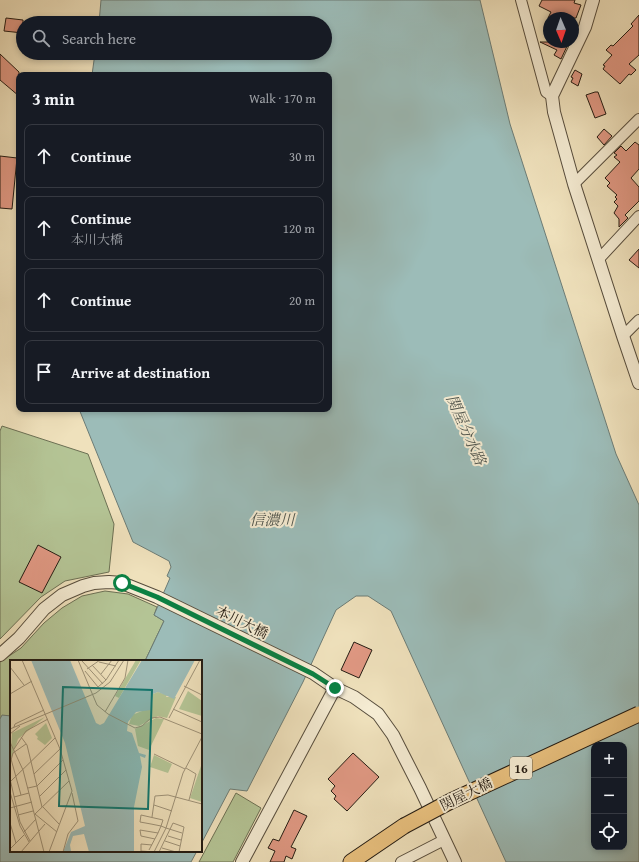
<!DOCTYPE html>
<html lang="en">
<head>
<meta charset="utf-8">
<style>
	body { margin:0; font-family:"Gentium Book Plus","Noto Serif JP",serif; background:#20242c; color:#f1f3f6 }
	.controls { position:absolute; right:12px; bottom:12px; display:grid; overflow:hidden; border-radius:8px; box-shadow:0 2px 6px #0003 }
	.controls button { width:36px; height:36px; display:grid; place-items:center; padding:0; border:0; border-bottom:1px solid #363941; background:#171b24; color:#f1f3f6; font:20px sans-serif }
	.compass { position:absolute; left:543px; top:12px; width:36px; height:36px; border-radius:50%; background:#171b24; box-shadow:0 2px 6px #0003; rotate:178deg }
	.stop { position:absolute; width:12px; height:12px; margin:-9px; border:3px solid #0b8043; border-radius:50%; background:#fff }
	.stop.end { background:#0b8043; border-color:#fff; box-shadow:0 1px 4px #0008 }
	.list { margin:0; padding:0; list-style:none }
	h2 { display:flex; justify-content:space-between; align-items:center; height:52px; margin:0; padding:0 16px; font-size:17px }
	h2 small { font-size:13px; font-weight:400; color:#9ea1a6 }
	.list li { display:grid; grid-template-columns:26px 1fr auto; gap:12px; align-items:center; box-sizing:border-box; height:64px; margin:0 8px 8px; padding:0 8px; border:1px solid #363941; border-radius:8px }
	.list b { display:block; font-size:15px; white-space:nowrap }
	.list p { margin:0; font-size:13px; white-space:nowrap; color:#9ea1a6 }
	.list em { font-size:13px; font-style:normal; color:#9ea1a6 }
	.icon { flex:none; width:22px; height:22px; fill:none; stroke:currentColor; stroke-width:2; stroke-linecap:round; stroke-linejoin:round }
	.map { position:relative; flex:none; width:639px; height:862px; overflow:hidden }
	.search { position:absolute; background:#171b24; box-shadow:0 2px 6px #0003; left:16px; top:16px; width:316px; height:44px; display:flex; align-items:center; gap:10px; box-sizing:border-box; padding:0 14px; border-radius:22px; color:#9ea1a6; font-size:15px }
	.panel { position:absolute; background:#171b24; box-shadow:0 2px 6px #0003; left:16px; top:72px; width:316px; height:340px; border-radius:8px }
	.map>svg:first-child { display:block }
	.green { fill:#b4c495; stroke:#6c7054 }
	.water { fill:#9cbcb8; stroke:#6c7c76; fill-rule:evenodd }
	.building { fill:#e19984; stroke:#241c13 }
	.lines { fill:none; stroke-linecap:round; stroke-linejoin:round }
	.minor-casing { stroke:#574d3d; stroke-width:12 }
	.tertiary-casing { stroke:#574d3d; stroke-width:14 }
	.primary-casing { stroke:#241c13; stroke-width:17 }
	.minor { stroke:#f5ecd3; stroke-width:10 }
	.tertiary { stroke:#f5ecd3; stroke-width:12 }
	.primary { stroke:#e8c07e; stroke-width:15 }
	.primary-bridge-casing { stroke:#241c13; stroke-width:17; stroke-linecap:butt }
	.primary-bridge { stroke:#e8c07e; stroke-width:15 }
	.route { stroke:#0b8043; stroke-width:5 }
	.labels { text-anchor:middle; stroke-width:4; stroke-linejoin:round; paint-order:stroke }
	.shield { fill:#f5ecd3; stroke:#635a4d; stroke-width:1 }
	.shield-label { font-size:13px; font-weight:bold; fill:#241c13 }
	.street-label { font-size:14px; fill:#241c13; stroke:#f5ecd3 }
	.water-label { font-size:15px; font-style:italic; fill:#4e544d; stroke:#f5ecd3 }
	.inset-road { fill:none; stroke:#9e9278; stroke-width:1 }
	.view { fill:#0f766e; fill-opacity:0.15; stroke:#0f766e; stroke-width:2 }
	.inset-edge { fill:none; stroke:#241c13; stroke-width:2 }
</style>
</head>
<body>
<div class="map">
<svg width="639" height="862" viewBox="0 0 639 862">
	<rect width="100%" height="100%" fill="#efe1bc"/>
	<filter id="stains"><feTurbulence type="fractalNoise" baseFrequency=".005" numOctaves="4"/><feColorMatrix values="0 0 0 0 .2 0 0 0 0 .09 0 0 0 0 .02 0 0 0 .5 -.17"/></filter>
	<radialGradient id="worn" r=".72"><stop offset=".6" stop-color="#630" stop-opacity="0"/><stop offset="1" stop-color="#630" stop-opacity=".3"/></radialGradient>
	<!-- green -->
	<g class="green">
		<polygon points="2,426 88,454 114,524 109,572 65,581 41,597 0,639 0,431"/>
		<polygon points="105,591 128,594 157,607 154,615 164,621 145,661 11,661 11,716 2,716 0,719 0,662 21,648 44,623 62,608 82,596"/>
		<polygon points="236,793 261,808 233,862 199,862"/>
	</g>
	<!-- water -->
	<g class="water">
		<path d="M101 0H480L510 124 616 454 639 505V862H506L391 611 368 596H356L336 610 303 682 247 791 230 789 201 844V661H145L164 621 154 615 170 578 167 576 171 567 169 561 133 542 79 409H329V75H92L95 53H325V23H99ZM594 745H624V847H594Z"/>
		<polygon points="2,715 11,716 11,851 197,851 191,862 0,862 0,719"/>
	</g>
	<!-- building -->
	<g class="building">
		<polygon points="542,0 575,0 574,3 581,5 576,18 548,18 551,12 539,6"/>
		<polygon points="639,15 639,55 629,64 636,70 631,75 629,74 620,84 603,69 605,66 603,65 612,55 606,50 611,45 613,46 633,26 631,24"/>
		<polygon points="6,18 23,20 23,33 4,31"/>
		<polygon points="540,42 569,42 561,59 554,55 557,50"/>
		<polygon points="0,54 19,72 19,96 0,80"/>
		<polygon points="575,70 582,74 578,86 571,82 573,78 571,77"/>
		<polygon points="595,92 598,92 606,114 595,118 586,95"/>
		<polygon points="604,129 612,136 604,145 597,137"/>
		<polygon points="635,142 639,145 639,169 631,178 639,187 639,201 625,215 628,218 619,227 619,219 614,213 618,206 614,202 617,199 615,197 617,195 607,186 610,183 605,178 620,162 614,157 617,155 614,153 621,146 626,151"/>
		<polygon points="0,156 17,158 12,209 0,208"/>
		<polygon points="639,249 639,268 629,260"/>
		<polygon points="38,545 61,557 42,593 19,582"/>
		<polygon points="354,642 372,650 359,678 341,670"/>
		<polygon points="353,753 379,777 347,811 334,799 336,796 331,791 335,786 328,779"/>
		<polygon points="294,810 307,816 291,847 296,849 292,859 286,856 284,862 270,862 275,851 268,848 273,839 279,841"/>
	</g>
	<g class="lines">
		<!-- minor casing -->
		<g class="minor-casing">
			<g id="minor">
				<polyline points="521,0 546,92 552,96"/>
				<polyline points="574,184 639,119"/>
				<polyline points="598,260 639,216"/>
				<polyline points="623,336 639,320"/>
				<polyline points="401,862 444,840"/>
			</g>
		</g>
		<!-- tertiary casing -->
		<g class="tertiary-casing">
			<g id="tertiary">
				<polyline points="593,0 585,27 552,96 554,112 574,184 623,336 639,383"/>
				<polyline points="0,655 19,638 44,609 62,595 83,586 94,583 109,582 122,583 157,597 313,673 335,688 354,697 378,714 393,735 420,788 455,862"/>
				<polyline points="242,862 335,688"/>
			</g>
		</g>
		<!-- primary casing -->
		<g class="primary-casing">
			<polyline id="primary" points="351,862 404,826"/>
		</g>
		<!-- minor -->
		<use href="#minor" class="minor"/>
		<!-- tertiary -->
		<use href="#tertiary" class="tertiary"/>
		<!-- primary -->
		<use href="#primary" class="primary"/>
		<!-- primary-bridge casing -->
		<g class="primary-bridge-casing">
			<polyline id="primary-bridge" points="404,826 451,801 639,714"/>
		</g>
		<!-- primary-bridge -->
		<use href="#primary-bridge" class="primary-bridge"/>
	</g>
	<g class="lines">
		<!-- route -->
		<polyline class="route" points="122,583 157,597 313,674 335,688"/>
	</g>
	<g class="labels">
		<!-- shield labels -->
		<rect class="shield" x="510" y="757" width="22" height="22" rx="3"/>
		<g class="shield-label">
			<text x="521" y="773">16</text>
		</g>
		<!-- street labels -->
		<g class="street-label">
			<text transform="translate(242 622) rotate(26)" y="5">本川大橋</text>
			<text transform="translate(466 794) rotate(-26)" y="5">関屋大橋</text>
		</g>
		<!-- water labels -->
		<g class="water-label">
			<text transform="translate(466 430) rotate(66)" y="5">関屋分水路</text>
			<text x="272" y="525">信濃川</text>
		</g>
	</g>
	<!-- overview -->
	<g transform="translate(10 660)">
		<rect width="192" height="192" fill="#efe1bc"/>
		<path d="M126 0H131L109 38 105 36ZM178 31 192 41V56L169 49ZM148 32 157 35 156 37H166L157 58 148 56 129 66 119 64 122 55 142 47 143 34ZM35 57 8 79 0 103 2 73ZM146 58 154 59 139 90 128 86 125 69ZM36 63 42 78 35 85 27 79 28 77 25 74ZM144 95 162 104 158 113 140 107ZM192 103V142L180 138Z" fill="#b4c495"/>
		<path d="M21 0H60L86 63 90 65 94 63 132 0H185L164 39 148 32 143 34 141 50 126 52 118 62 117 71 122 73 129 93 136 95 135 98 130 96 132 107 124 147V192H79L74 174 63 176 60 185 61 191 53 192 61 172 75 166 55 83Z" fill="#9cbcb8"/>
		<path class="inset-road" d="M12 0 50 89 62 131 39 192M68 0 87 45 98 54 125 68 132 66 141 58 150 57 192 74M72 1 93 24M89 2 106 6M82 5 96 20M0 7 14 25M77 9 90 0M75 11 88 27 96 20 109 0M91 14 102 0M174 26 192 35M0 34 22 21M163 49 192 62M95 52 115 18 118 0M159 58 190 0M4 67 5 64 34 50M0 69 86 33 100 22 114 0M0 74 10 66M11 77 17 85 32 147M0 82 13 110 34 192M4 89 16 71 38 59M144 94 175 109M1 99 11 135M0 104 3 93 16 84M176 108 186 114 179 140M24 114 50 89M0 119 10 162 20 181M0 122 45 78M18 128 27 126 53 100M0 132 10 166 19 182M30 136 56 110M4 137 19 133M144 145 162 151M33 147 49 164M0 148 22 142M8 155 23 151M142 157 145 136 158 135 192 144M0 163 6 183M14 172 26 159M47 172 25 154 59 121M158 176 171 180M145 179 131 176 130 170 148 173M155 181 170 186M142 185 131 184V191L144 192M152 188 166 192M0 189 14 175M139 190 148 173 151 166 153 160 131 155 130 162 141 164 151 166 156 168 172 173M11 192 35 164M53 192 58 174 68 161 62 133M144 192 156 168 173 113 192 77M149 192 163 163 174 167 169 192"/>
		<path class="view" d="M53 27 142 30 138 149 49 146Z"/>
		<rect width="192" height="192" class="inset-edge"/>
	</g>
	<rect width="100%" height="100%" filter="url(#stains)"/>
	<rect width="100%" height="100%" fill="url(#worn)"/>
</svg>
<div class="controls">
<button>+</button>
<button>−</button>
<button><svg class="icon" aria-label="locate" viewBox="0 0 24 24"><circle cx="12" cy="12" r="6"/><path d="M12 2v4M12 18v4M2 12h4M18 12h4"/></svg></button>
</div>
<svg class="compass" viewBox="-18 -18 36 36"><path d="M0-13l5 13h-10z" fill="#e53935"/><path d="M0 13l5-13h-10z" fill="#9ea1a6"/></svg>
<div class="stop" style="left:122px;top:583px"></div>
<div class="stop end" style="left:335px;top:688px"></div>
<div class="search"><svg class="icon" aria-label="search" viewBox="0 0 24 24"><circle cx="10" cy="10" r="6"/><path d="M15 15l6 6"/></svg>Search here</div>
<section class="panel">
<h2>3 min<small>Walk · 170 m</small></h2>
<ul class="list">
<li><svg class="icon" aria-label="ahead" viewBox="0 0 24 24"><path d="M12 20V5M6 11l6-6 6 6"/></svg><div><b>Continue</b></div><em>30 m</em></li>
<li><svg class="icon" aria-label="ahead" viewBox="0 0 24 24"><path d="M12 20V5M6 11l6-6 6 6"/></svg><div><b>Continue</b><p>本川大橋</p></div><em>120 m</em></li>
<li><svg class="icon" aria-label="ahead" viewBox="0 0 24 24"><path d="M12 20V5M6 11l6-6 6 6"/></svg><div><b>Continue</b></div><em>20 m</em></li>
<li><svg class="icon" aria-label="arrive" viewBox="0 0 24 24"><path d="M6 21V4h12l-3 4 3 4H6"/></svg><div><b>Arrive at destination</b></div></li>
</ul>
</section>
</div>
</body>
</html>
